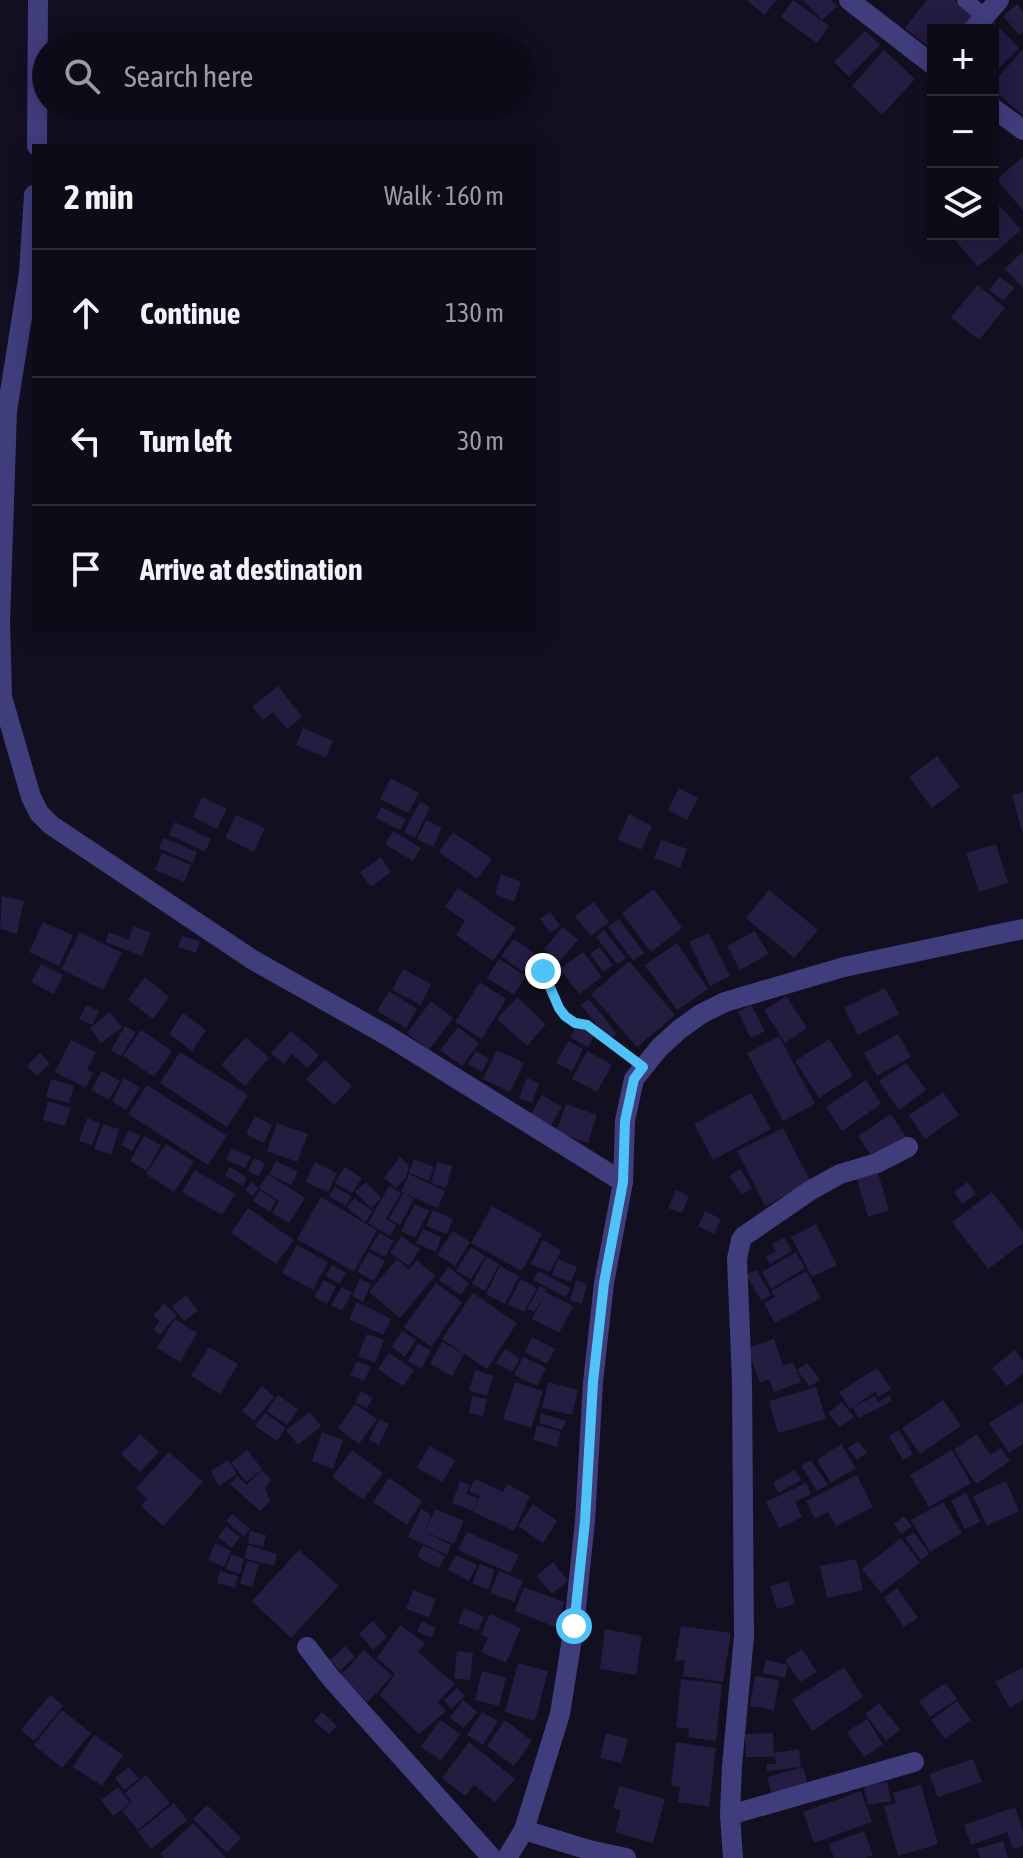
<!DOCTYPE html>
<html lang="en">
<head>
<meta charset="utf-8">
<style>
	body { margin:0; font-family:"Asap Condensed",sans-serif; background:#1c1926; color:#f1f3f6 }
	.controls { position:absolute; right:24px; top:24px; display:grid; overflow:hidden; border-radius:0px; box-shadow:0 4px 20px #0003 }
	.controls button { width:72px; height:72px; display:grid; place-items:center; padding:0; border:0; border-bottom:2px solid #2e2b38; background:#0e0b19; color:#f1f3f6; font:40px sans-serif }
	.stop { position:absolute; width:24px; height:24px; margin:-18px; border:6px solid #4fc3f7; border-radius:50%; background:#fff }
	.stop.end { background:#4fc3f7; border-color:#fff; box-shadow:0 2px 8px #0008 }
	.list { margin:0; padding:0; list-style:none }
	h2 { display:flex; justify-content:space-between; align-items:center; height:104px; margin:0; padding:0 32px; font-size:34px }
	h2 small { font-size:26px; font-weight:400; color:#9b9ba2 }
	.list li { display:grid; grid-template-columns:52px 1fr auto; gap:24px; align-items:center; box-sizing:border-box; height:128px; padding:0 32px; border-top:2px solid #2e2b38 }
	.list b { display:block; font-size:30px; white-space:nowrap }
	.list em { font-size:26px; font-style:normal; color:#9b9ba2 }
	.icon { flex:none; width:44px; height:44px; fill:none; stroke:currentColor; stroke-width:2; stroke-linecap:round; stroke-linejoin:round }
	.map { position:relative; flex:none; width:1023px; height:1858px; overflow:hidden }
	.search { position:absolute; background:#0e0b19; box-shadow:0 4px 20px #0003; left:32px; top:32px; width:504px; height:88px; display:flex; align-items:center; gap:20px; box-sizing:border-box; padding:0 28px; border-radius:44px; color:#9b9ba2; font-size:30px }
	.panel { position:absolute; background:#0e0b19; box-shadow:0 4px 20px #0003; left:32px; top:144px; width:504px; height:488px; border-radius:0px }
	.map>svg:first-child { display:block }
	.building { fill:#241c41 }
	.lines { fill:none; stroke-linecap:round; stroke-linejoin:round }
	.path { stroke:#37aca4; stroke-width:5; stroke-dasharray:4 6; stroke-linecap:butt }
	.service { stroke:#403d7d; stroke-width:16 }
	.minor { stroke:#403d7d; stroke-width:20 }
	.route { stroke:#4fc3f7; stroke-width:10 }
</style>
</head>
<body>
<div class="map">
<svg width="1023" height="1858" viewBox="0 0 1023 1858">
	<rect width="100%" height="100%" fill="#120f21"/>
	<!-- building -->
	<g class="building">
		<polygon points="747,0 777,0 764,15"/>
		<polygon points="793,0 829,26 817,43 781,17"/>
		<polygon points="803,0 831,0 837,6 822,20"/>
		<polygon points="927,0 954,0 973,15 961,30 933,30 933,50 905,28"/>
		<polygon points="1017,4 1023,12 1023,31 1019,35 1003,16"/>
		<polygon points="994,22 1019,48 993,74 993,30 985,30"/>
		<polygon points="865,31 880,45 849,77 834,62"/>
		<polygon points="1023,49 1023,116 993,89 993,83"/>
		<polygon points="884,50 915,79 882,115 852,86"/>
		<polygon points="1023,157 1023,211 997,179"/>
		<polygon points="993,198 1021,230 978,267 950,234 993,234"/>
		<polygon points="1023,251 1023,288 1005,269"/>
		<polygon points="1000,277 1015,288 1003,301 989,290"/>
		<polygon points="978,285 1005,308 979,340 951,317"/>
		<polygon points="278,686 302,717 287,729 273,712 263,720 252,707"/>
		<polygon points="303,728 333,741 326,758 296,745"/>
		<polygon points="937,756 960,787 932,808 909,777"/>
		<polygon points="391,778 419,793 408,813 380,799"/>
		<polygon points="679,788 698,798 687,820 668,810"/>
		<polygon points="1023,792 1023,832 1022,832 1012,795"/>
		<polygon points="202,797 227,809 217,829 193,817"/>
		<polygon points="420,802 430,807 415,838 404,832"/>
		<polygon points="381,807 406,819 400,830 376,818"/>
		<polygon points="629,814 652,826 641,850 618,839"/>
		<polygon points="236,815 265,828 254,852 225,838"/>
		<polygon points="426,820 442,828 433,847 417,839"/>
		<polygon points="175,822 211,839 205,852 169,835"/>
		<polygon points="393,831 421,848 413,861 385,844"/>
		<polygon points="453,832 492,859 477,879 439,852"/>
		<polygon points="164,838 197,852 193,863 159,848"/>
		<polygon points="661,840 687,849 680,868 654,858"/>
		<polygon points="996,844 1008,883 979,892 966,853"/>
		<polygon points="162,853 191,865 184,882 155,870"/>
		<polygon points="381,857 391,872 371,887 360,872"/>
		<polygon points="501,874 521,882 514,902 495,894"/>
		<polygon points="458,888 516,928 493,961 456,935 465,921 445,907"/>
		<polygon points="654,889 682,928 651,952 622,913"/>
		<polygon points="769,890 818,930 794,958 746,918"/>
		<polygon points="2,896 24,901 17,934 0,929"/>
		<polygon points="594,902 609,922 591,936 575,916"/>
		<polygon points="550,912 560,926 550,933 540,919"/>
		<polygon points="619,919 644,953 633,961 608,927"/>
		<polygon points="43,922 73,935 59,966 29,952"/>
		<polygon points="134,926 151,933 142,956 105,942 109,932 128,940"/>
		<polygon points="563,927 578,940 559,962 544,949"/>
		<polygon points="604,930 626,958 617,964 596,937"/>
		<polygon points="755,931 769,954 740,970 727,946"/>
		<polygon points="80,932 122,953 103,990 61,969"/>
		<polygon points="709,933 730,976 710,986 689,942"/>
		<polygon points="182,936 200,941 196,953 178,947"/>
		<polygon points="514,939 535,954 523,972 501,956"/>
		<polygon points="677,943 708,989 677,1010 645,965"/>
		<polygon points="599,947 613,965 603,972 590,954"/>
		<polygon points="583,952 602,977 579,994 560,969"/>
		<polygon points="499,959 526,976 514,995 487,978"/>
		<polygon points="629,961 675,1015 637,1047 591,994"/>
		<polygon points="41,964 63,975 54,994 31,982"/>
		<polygon points="403,969 431,984 421,1005 392,990"/>
		<polygon points="145,977 169,997 153,1019 128,1000"/>
		<polygon points="480,982 506,999 482,1039 455,1022"/>
		<polygon points="885,988 899,1014 858,1035 844,1008"/>
		<polygon points="389,991 417,1009 406,1028 377,1011"/>
		<polygon points="786,996 807,1028 785,1043 764,1010"/>
		<polygon points="517,997 546,1024 527,1046 497,1019"/>
		<polygon points="589,999 617,1034 609,1040 581,1005"/>
		<polygon points="431,1001 453,1018 429,1050 407,1033"/>
		<polygon points="86,1005 99,1011 92,1025 79,1019"/>
		<polygon points="751,1005 765,1031 751,1038 738,1012"/>
		<polygon points="110,1012 122,1027 101,1043 90,1028"/>
		<polygon points="183,1013 206,1030 192,1051 169,1034"/>
		<polygon points="125,1026 136,1032 121,1056 111,1050"/>
		<polygon points="577,1026 594,1036 588,1047 570,1037"/>
		<polygon points="458,1027 479,1043 462,1066 440,1050"/>
		<polygon points="141,1030 172,1051 154,1077 123,1056"/>
		<polygon points="291,1031 319,1055 307,1068 292,1054 284,1064 271,1053"/>
		<polygon points="898,1034 911,1057 877,1076 864,1053"/>
		<polygon points="779,1036 815,1104 783,1121 747,1053"/>
		<polygon points="246,1037 269,1058 245,1086 221,1065"/>
		<polygon points="829,1039 853,1076 819,1098 795,1061"/>
		<polygon points="71,1040 96,1052 87,1070 93,1073 86,1088 55,1072"/>
		<polygon points="568,1041 583,1049 572,1071 556,1063"/>
		<polygon points="497,1050 524,1063 510,1092 483,1079"/>
		<polygon points="476,1051 489,1059 482,1072 468,1064"/>
		<polygon points="587,1051 612,1065 597,1092 572,1079"/>
		<polygon points="180,1052 248,1095 227,1127 160,1083"/>
		<polygon points="40,1053 50,1064 37,1076 27,1066"/>
		<polygon points="325,1060 352,1086 334,1105 306,1079"/>
		<polygon points="906,1063 926,1090 899,1110 879,1081"/>
		<polygon points="102,1071 120,1081 109,1100 91,1090"/>
		<polygon points="124,1078 140,1087 126,1110 112,1101"/>
		<polygon points="527,1078 539,1083 532,1103 519,1098"/>
		<polygon points="51,1079 74,1086 69,1103 46,1097"/>
		<polygon points="866,1080 881,1104 842,1131 826,1107"/>
		<polygon points="147,1085 227,1136 208,1165 128,1114"/>
		<polygon points="943,1092 959,1115 925,1139 909,1115"/>
		<polygon points="751,1093 771,1129 713,1160 694,1124"/>
		<polygon points="542,1095 562,1107 551,1125 531,1114"/>
		<polygon points="48,1101 71,1108 65,1126 43,1120"/>
		<polygon points="566,1104 597,1115 588,1143 556,1132"/>
		<polygon points="891,1114 907,1139 874,1160 858,1136"/>
		<polygon points="255,1116 272,1125 264,1143 246,1134"/>
		<polygon points="87,1118 100,1123 92,1145 79,1141"/>
		<polygon points="277,1123 308,1134 297,1162 267,1151"/>
		<polygon points="103,1124 119,1129 111,1155 94,1149"/>
		<polygon points="783,1128 811,1182 765,1206 737,1151"/>
		<polygon points="129,1130 140,1136 132,1151 121,1145"/>
		<polygon points="144,1136 161,1145 147,1171 130,1161"/>
		<polygon points="166,1144 194,1162 174,1192 146,1174"/>
		<polygon points="231,1148 251,1157 245,1168 226,1160"/>
		<polygon points="400,1157 409,1166 406,1178 396,1188 384,1178"/>
		<polygon points="254,1158 265,1163 259,1176 248,1171"/>
		<polygon points="414,1159 434,1167 429,1181 409,1173"/>
		<polygon points="276,1161 298,1172 291,1185 269,1174"/>
		<polygon points="315,1162 337,1173 328,1192 305,1182"/>
		<polygon points="437,1162 452,1166 446,1188 431,1183"/>
		<polygon points="230,1167 247,1178 243,1186 225,1175"/>
		<polygon points="345,1167 362,1178 352,1193 335,1183"/>
		<polygon points="740,1169 752,1188 742,1195 729,1176"/>
		<polygon points="195,1170 235,1194 222,1215 182,1192"/>
		<polygon points="877,1170 889,1210 868,1217 856,1177"/>
		<polygon points="268,1174 305,1198 289,1223 272,1213 279,1201 259,1188 253,1196 245,1190 251,1182 259,1188"/>
		<polygon points="409,1174 445,1191 438,1208 401,1192"/>
		<polygon points="366,1182 381,1198 371,1208 355,1192"/>
		<polygon points="968,1182 976,1194 962,1204 954,1192"/>
		<polygon points="389,1186 401,1193 386,1219 396,1225 390,1236 368,1223"/>
		<polygon points="335,1187 351,1196 346,1206 329,1196"/>
		<polygon points="260,1190 276,1201 270,1212 253,1201"/>
		<polygon points="676,1190 689,1196 682,1213 668,1208"/>
		<polygon points="992,1192 1023,1232 1023,1243 988,1269 952,1222"/>
		<polygon points="403,1193 414,1199 400,1225 389,1219"/>
		<polygon points="321,1197 377,1230 354,1272 297,1239"/>
		<polygon points="354,1198 373,1211 365,1222 347,1208"/>
		<polygon points="415,1204 429,1211 415,1238 401,1231"/>
		<polygon points="492,1206 542,1234 522,1271 471,1243"/>
		<polygon points="248,1208 294,1240 276,1264 231,1233"/>
		<polygon points="433,1210 453,1219 447,1234 426,1226"/>
		<polygon points="705,1211 721,1219 714,1234 698,1226"/>
		<polygon points="816,1224 837,1265 812,1277 791,1237"/>
		<polygon points="423,1229 441,1237 436,1252 416,1243"/>
		<polygon points="453,1231 470,1242 455,1266 437,1255"/>
		<polygon points="379,1233 394,1241 385,1257 370,1249"/>
		<polygon points="401,1236 420,1249 409,1266 390,1253"/>
		<polygon points="784,1237 792,1251 770,1264 766,1257 776,1252 772,1244"/>
		<polygon points="543,1240 561,1250 550,1272 531,1264"/>
		<polygon points="297,1245 328,1262 313,1290 282,1273"/>
		<polygon points="471,1247 485,1256 471,1279 456,1271"/>
		<polygon points="368,1252 385,1261 374,1281 357,1272"/>
		<polygon points="796,1252 805,1268 771,1289 762,1272"/>
		<polygon points="486,1257 499,1264 485,1291 472,1284"/>
		<polygon points="397,1259 409,1270 417,1260 435,1276 400,1318 369,1292"/>
		<polygon points="558,1259 577,1267 571,1282 552,1275"/>
		<polygon points="332,1265 346,1273 340,1284 325,1276"/>
		<polygon points="500,1266 519,1276 505,1304 486,1294"/>
		<polygon points="448,1267 469,1283 461,1295 439,1280"/>
		<polygon points="756,1270 771,1295 761,1300 746,1275"/>
		<polygon points="538,1271 571,1288 566,1297 533,1280"/>
		<polygon points="806,1271 821,1298 775,1323 764,1303 775,1297 771,1291"/>
		<polygon points="360,1279 371,1284 363,1302 352,1296"/>
		<polygon points="521,1279 537,1288 524,1312 508,1304"/>
		<polygon points="324,1280 336,1287 327,1304 314,1297"/>
		<polygon points="576,1280 587,1284 582,1304 570,1301"/>
		<polygon points="436,1283 462,1302 431,1347 404,1327"/>
		<polygon points="540,1286 546,1289 545,1292 573,1306 559,1333 532,1319 544,1296 534,1312 527,1309"/>
		<polygon points="342,1287 352,1292 342,1311 331,1305"/>
		<polygon points="473,1293 517,1323 487,1369 442,1339"/>
		<polygon points="186,1295 198,1311 184,1321 172,1306"/>
		<polygon points="357,1302 391,1319 383,1335 349,1319"/>
		<polygon points="164,1303 177,1315 160,1335 153,1330 160,1321 153,1316"/>
		<polygon points="175,1319 197,1333 180,1362 157,1348"/>
		<polygon points="402,1331 416,1340 405,1357 392,1347"/>
		<polygon points="367,1334 384,1340 375,1363 358,1356"/>
		<polygon points="532,1337 555,1349 547,1364 525,1352"/>
		<polygon points="774,1339 783,1366 793,1362 801,1382 774,1392 769,1379 760,1383 747,1348"/>
		<polygon points="442,1342 464,1354 452,1376 430,1364"/>
		<polygon points="418,1343 431,1351 421,1369 408,1361"/>
		<polygon points="209,1347 238,1364 220,1394 191,1376"/>
		<polygon points="505,1349 520,1359 512,1372 496,1363"/>
		<polygon points="1015,1350 1023,1361 1023,1374 1007,1386 992,1368"/>
		<polygon points="389,1353 414,1370 403,1386 378,1369"/>
		<polygon points="523,1357 546,1368 537,1386 514,1375"/>
		<polygon points="357,1361 371,1367 364,1381 350,1375"/>
		<polygon points="807,1363 820,1379 810,1387 797,1370"/>
		<polygon points="877,1368 891,1389 879,1397 875,1392 850,1409 839,1392"/>
		<polygon points="475,1370 493,1376 487,1396 469,1390"/>
		<polygon points="515,1382 543,1391 531,1428 503,1419"/>
		<polygon points="548,1382 578,1390 572,1415 542,1408"/>
		<polygon points="262,1386 274,1397 254,1421 242,1411"/>
		<polygon points="816,1387 826,1419 778,1433 769,1401"/>
		<polygon points="361,1391 373,1398 367,1408 355,1402"/>
		<polygon points="278,1395 298,1409 287,1425 267,1411"/>
		<polygon points="472,1396 487,1399 483,1416 469,1413"/>
		<polygon points="875,1396 878,1402 889,1396 892,1401 858,1418 853,1407"/>
		<polygon points="943,1400 961,1426 920,1454 902,1428"/>
		<polygon points="842,1402 854,1417 840,1427 828,1413"/>
		<polygon points="1023,1402 1023,1444 1009,1453 989,1423"/>
		<polygon points="355,1404 377,1419 359,1444 338,1428"/>
		<polygon points="310,1412 321,1426 298,1445 286,1430"/>
		<polygon points="265,1413 286,1428 277,1441 255,1426"/>
		<polygon points="541,1413 566,1421 562,1430 539,1423"/>
		<polygon points="379,1419 389,1424 379,1445 369,1440"/>
		<polygon points="537,1425 561,1432 557,1447 533,1440"/>
		<polygon points="899,1430 913,1454 903,1460 889,1436"/>
		<polygon points="322,1432 343,1440 333,1469 312,1461"/>
		<polygon points="140,1434 159,1452 140,1472 121,1454"/>
		<polygon points="977,1434 990,1455 1001,1448 1010,1461 976,1484 954,1450"/>
		<polygon points="858,1441 867,1453 857,1460 848,1448"/>
		<polygon points="841,1444 856,1468 831,1483 817,1460"/>
		<polygon points="429,1446 455,1460 443,1482 417,1468"/>
		<polygon points="247,1450 262,1469 246,1482 231,1463"/>
		<polygon points="352,1450 383,1473 363,1500 332,1477"/>
		<polygon points="952,1450 971,1483 929,1507 910,1475"/>
		<polygon points="169,1452 203,1482 163,1526 141,1506 147,1499 136,1488"/>
		<polygon points="228,1460 237,1474 219,1486 211,1471"/>
		<polygon points="811,1460 828,1485 817,1491 801,1466"/>
		<polygon points="261,1470 271,1479 265,1488 270,1501 260,1511 230,1484 237,1476 247,1485"/>
		<polygon points="795,1470 801,1480 778,1493 773,1482"/>
		<polygon points="857,1475 873,1507 836,1526 828,1512 815,1519 806,1501"/>
		<polygon points="389,1478 422,1501 407,1525 373,1502"/>
		<polygon points="475,1479 503,1492 507,1484 530,1496 514,1531 473,1512 480,1496 469,1491"/>
		<polygon points="460,1481 470,1485 466,1494 478,1498 473,1511 452,1503"/>
		<polygon points="1006,1481 1019,1511 987,1526 973,1496"/>
		<polygon points="806,1483 811,1494 795,1502 802,1517 779,1528 766,1502"/>
		<polygon points="966,1493 980,1522 965,1529 951,1501"/>
		<polygon points="943,1502 962,1533 930,1552 911,1520"/>
		<polygon points="533,1504 557,1521 543,1543 518,1526"/>
		<polygon points="421,1509 431,1514 426,1529 435,1509 464,1521 454,1544 421,1530 451,1545 447,1555 408,1537"/>
		<polygon points="232,1514 250,1529 244,1537 226,1521"/>
		<polygon points="904,1516 912,1526 901,1534 894,1524"/>
		<polygon points="226,1526 240,1537 232,1548 218,1537"/>
		<polygon points="250,1531 266,1535 263,1547 248,1543"/>
		<polygon points="467,1532 519,1555 510,1573 458,1550"/>
		<polygon points="914,1532 929,1554 921,1560 905,1538"/>
		<polygon points="901,1538 920,1563 881,1593 862,1569"/>
		<polygon points="215,1543 231,1551 224,1567 208,1560"/>
		<polygon points="248,1545 277,1554 274,1566 244,1558"/>
		<polygon points="423,1545 445,1556 439,1568 417,1557"/>
		<polygon points="299,1550 339,1586 291,1638 252,1601"/>
		<polygon points="231,1554 244,1559 240,1574 226,1569"/>
		<polygon points="456,1555 477,1565 469,1581 448,1570"/>
		<polygon points="856,1559 863,1590 827,1598 820,1566"/>
		<polygon points="247,1561 259,1564 252,1587 240,1583"/>
		<polygon points="553,1562 568,1581 552,1594 536,1576"/>
		<polygon points="480,1564 495,1570 488,1590 472,1583"/>
		<polygon points="220,1571 238,1576 235,1588 217,1583"/>
		<polygon points="499,1571 523,1581 514,1602 490,1593"/>
		<polygon points="788,1581 795,1604 777,1609 770,1586"/>
		<polygon points="524,1587 565,1602 555,1627 515,1611"/>
		<polygon points="897,1588 918,1618 904,1627 884,1597"/>
		<polygon points="413,1590 436,1599 429,1617 406,1609"/>
		<polygon points="464,1608 484,1617 478,1631 458,1623"/>
		<polygon points="490,1614 521,1628 506,1663 481,1652 488,1638 481,1634"/>
		<polygon points="373,1621 387,1637 373,1650 359,1634"/>
		<polygon points="422,1621 436,1628 431,1638 417,1631"/>
		<polygon points="400,1625 425,1643 418,1652 455,1684 438,1702 446,1711 419,1734 380,1695 395,1674 377,1658"/>
		<polygon points="681,1626 731,1633 723,1682 683,1676 685,1660 675,1661"/>
		<polygon points="605,1629 642,1636 636,1675 600,1669"/>
		<polygon points="345,1646 355,1657 340,1671 330,1660"/>
		<polygon points="802,1649 817,1672 800,1682 785,1660"/>
		<polygon points="364,1650 392,1676 368,1702 340,1676"/>
		<polygon points="457,1651 473,1653 470,1680 454,1678"/>
		<polygon points="766,1660 788,1665 785,1678 763,1673"/>
		<polygon points="518,1663 548,1671 535,1721 505,1712"/>
		<polygon points="844,1667 863,1697 812,1731 792,1700"/>
		<polygon points="1023,1667 1023,1700 1010,1708 995,1682"/>
		<polygon points="482,1671 506,1678 499,1706 475,1700"/>
		<polygon points="755,1676 779,1680 774,1710 750,1706"/>
		<polygon points="681,1679 722,1684 716,1741 688,1737 689,1729 676,1727"/>
		<polygon points="946,1683 957,1699 930,1717 919,1701"/>
		<polygon points="457,1688 465,1696 451,1709 444,1700"/>
		<polygon points="50,1695 63,1706 34,1741 21,1730"/>
		<polygon points="463,1700 477,1712 464,1728 450,1718"/>
		<polygon points="957,1701 971,1720 945,1739 931,1720"/>
		<polygon points="879,1703 900,1730 886,1741 865,1714"/>
		<polygon points="62,1710 91,1733 62,1768 34,1745"/>
		<polygon points="322,1712 337,1726 329,1734 314,1721"/>
		<polygon points="482,1712 498,1721 483,1745 467,1735"/>
		<polygon points="867,1719 883,1744 864,1757 847,1732"/>
		<polygon points="440,1720 461,1734 441,1760 421,1747"/>
		<polygon points="505,1720 532,1741 514,1766 487,1746"/>
		<polygon points="606,1733 628,1739 622,1763 600,1758"/>
		<polygon points="773,1733 774,1757 746,1757 745,1734"/>
		<polygon points="94,1735 123,1755 102,1786 73,1767"/>
		<polygon points="469,1742 515,1779 495,1802 474,1785 465,1796 442,1778"/>
		<polygon points="676,1742 716,1748 709,1807 678,1802 680,1787 671,1786"/>
		<polygon points="799,1749 801,1767 767,1771 767,1764 776,1764 774,1753"/>
		<polygon points="973,1759 982,1782 938,1797 929,1774"/>
		<polygon points="129,1767 139,1779 124,1790 115,1778"/>
		<polygon points="803,1767 808,1785 772,1795 767,1777"/>
		<polygon points="146,1775 170,1803 138,1830 122,1811 132,1802 125,1793"/>
		<polygon points="887,1782 891,1801 868,1805 864,1786"/>
		<polygon points="921,1785 938,1844 898,1856 884,1806 896,1803 893,1793"/>
		<polygon points="619,1786 665,1799 653,1843 615,1832 621,1810 613,1808"/>
		<polygon points="118,1787 130,1803 113,1816 101,1800"/>
		<polygon points="861,1791 872,1822 814,1843 803,1812"/>
		<polygon points="174,1803 187,1820 151,1849 138,1832"/>
		<polygon points="207,1805 241,1838 227,1853 193,1819"/>
		<polygon points="1015,1807 1023,1831 1023,1846 1013,1849 1007,1832 971,1845 964,1825"/>
		<polygon points="193,1823 226,1858 164,1858 160,1854"/>
		<polygon points="864,1831 873,1855 866,1858 834,1858 829,1844"/>
		<polygon points="1003,1841 1008,1858 980,1858 977,1849"/>
	</g>
	<g class="lines">
		<!-- path -->
		<polyline class="path" points="543,971 559,1008 565,1016 575,1023 587,1025 626,1055"/>
		<!-- service -->
		<polyline class="service" points="965,0 985,17"/>
		<!-- minor -->
		<g class="minor">
			<polyline points="849,0 933,65"/>
			<polyline points="973,30 999,0"/>
			<polyline points="993,108 1023,130"/>
			<polyline points="37,146 38,0"/>
			<polyline points="34,195 29,273 7,411 0,622 2,697 31,797 39,813 51,825 253,960 388,1036 623,1182"/>
			<polyline points="307,1647 330,1677 492,1858"/>
			<polyline points="730,1815 914,1762"/>
			<polyline points="524,1830 589,1850 626,1858"/>
			<polyline points="507,1858 524,1830 560,1714 574,1626 585,1521 593,1382 604,1283 623,1182 625,1121 634,1079 660,1047 680,1029 701,1014 725,1002 844,967 1023,929"/>
			<polyline points="733,1858 730,1815 732,1766 744,1636 742,1382 737,1259 741,1240 744,1236 811,1190 840,1174 877,1163 908,1147"/>
		</g>
	</g>
	<g class="lines">
		<!-- route -->
		<polyline class="route" points="543,971 559,1008 565,1016 575,1023 587,1025 643,1067 634,1079 625,1121 623,1182 604,1283 593,1382 585,1521 574,1626"/>
	</g>
</svg>
<div class="controls">
<button>+</button>
<button>−</button>
<button><svg class="icon" aria-label="layers" viewBox="0 0 24 24"><path d="M12 4l9 5-9 5-9-5zM3 14l9 5 9-5"/></svg></button>
</div>
<div class="stop" style="left:574px;top:1626px"></div>
<div class="stop end" style="left:543px;top:971px"></div>
<div class="search"><svg class="icon" aria-label="search" viewBox="0 0 24 24"><circle cx="10" cy="10" r="6"/><path d="M15 15l6 6"/></svg>Search here</div>
<section class="panel">
<h2>2 min<small>Walk · 160 m</small></h2>
<ul class="list">
<li><svg class="icon" aria-label="ahead" viewBox="0 0 24 24"><path d="M12 20V5M6 11l6-6 6 6"/></svg><div><b>Continue</b></div><em>130 m</em></li>
<li><svg class="icon" aria-label="left" viewBox="0 0 24 24"><path d="M17 20v-9H6M10 6l-5 5 5 5"/></svg><div><b>Turn left</b></div><em>30 m</em></li>
<li><svg class="icon" aria-label="arrive" viewBox="0 0 24 24"><path d="M6 21V4h12l-3 4 3 4H6"/></svg><div><b>Arrive at destination</b></div></li>
</ul>
</section>
</div>
</body>
</html>
